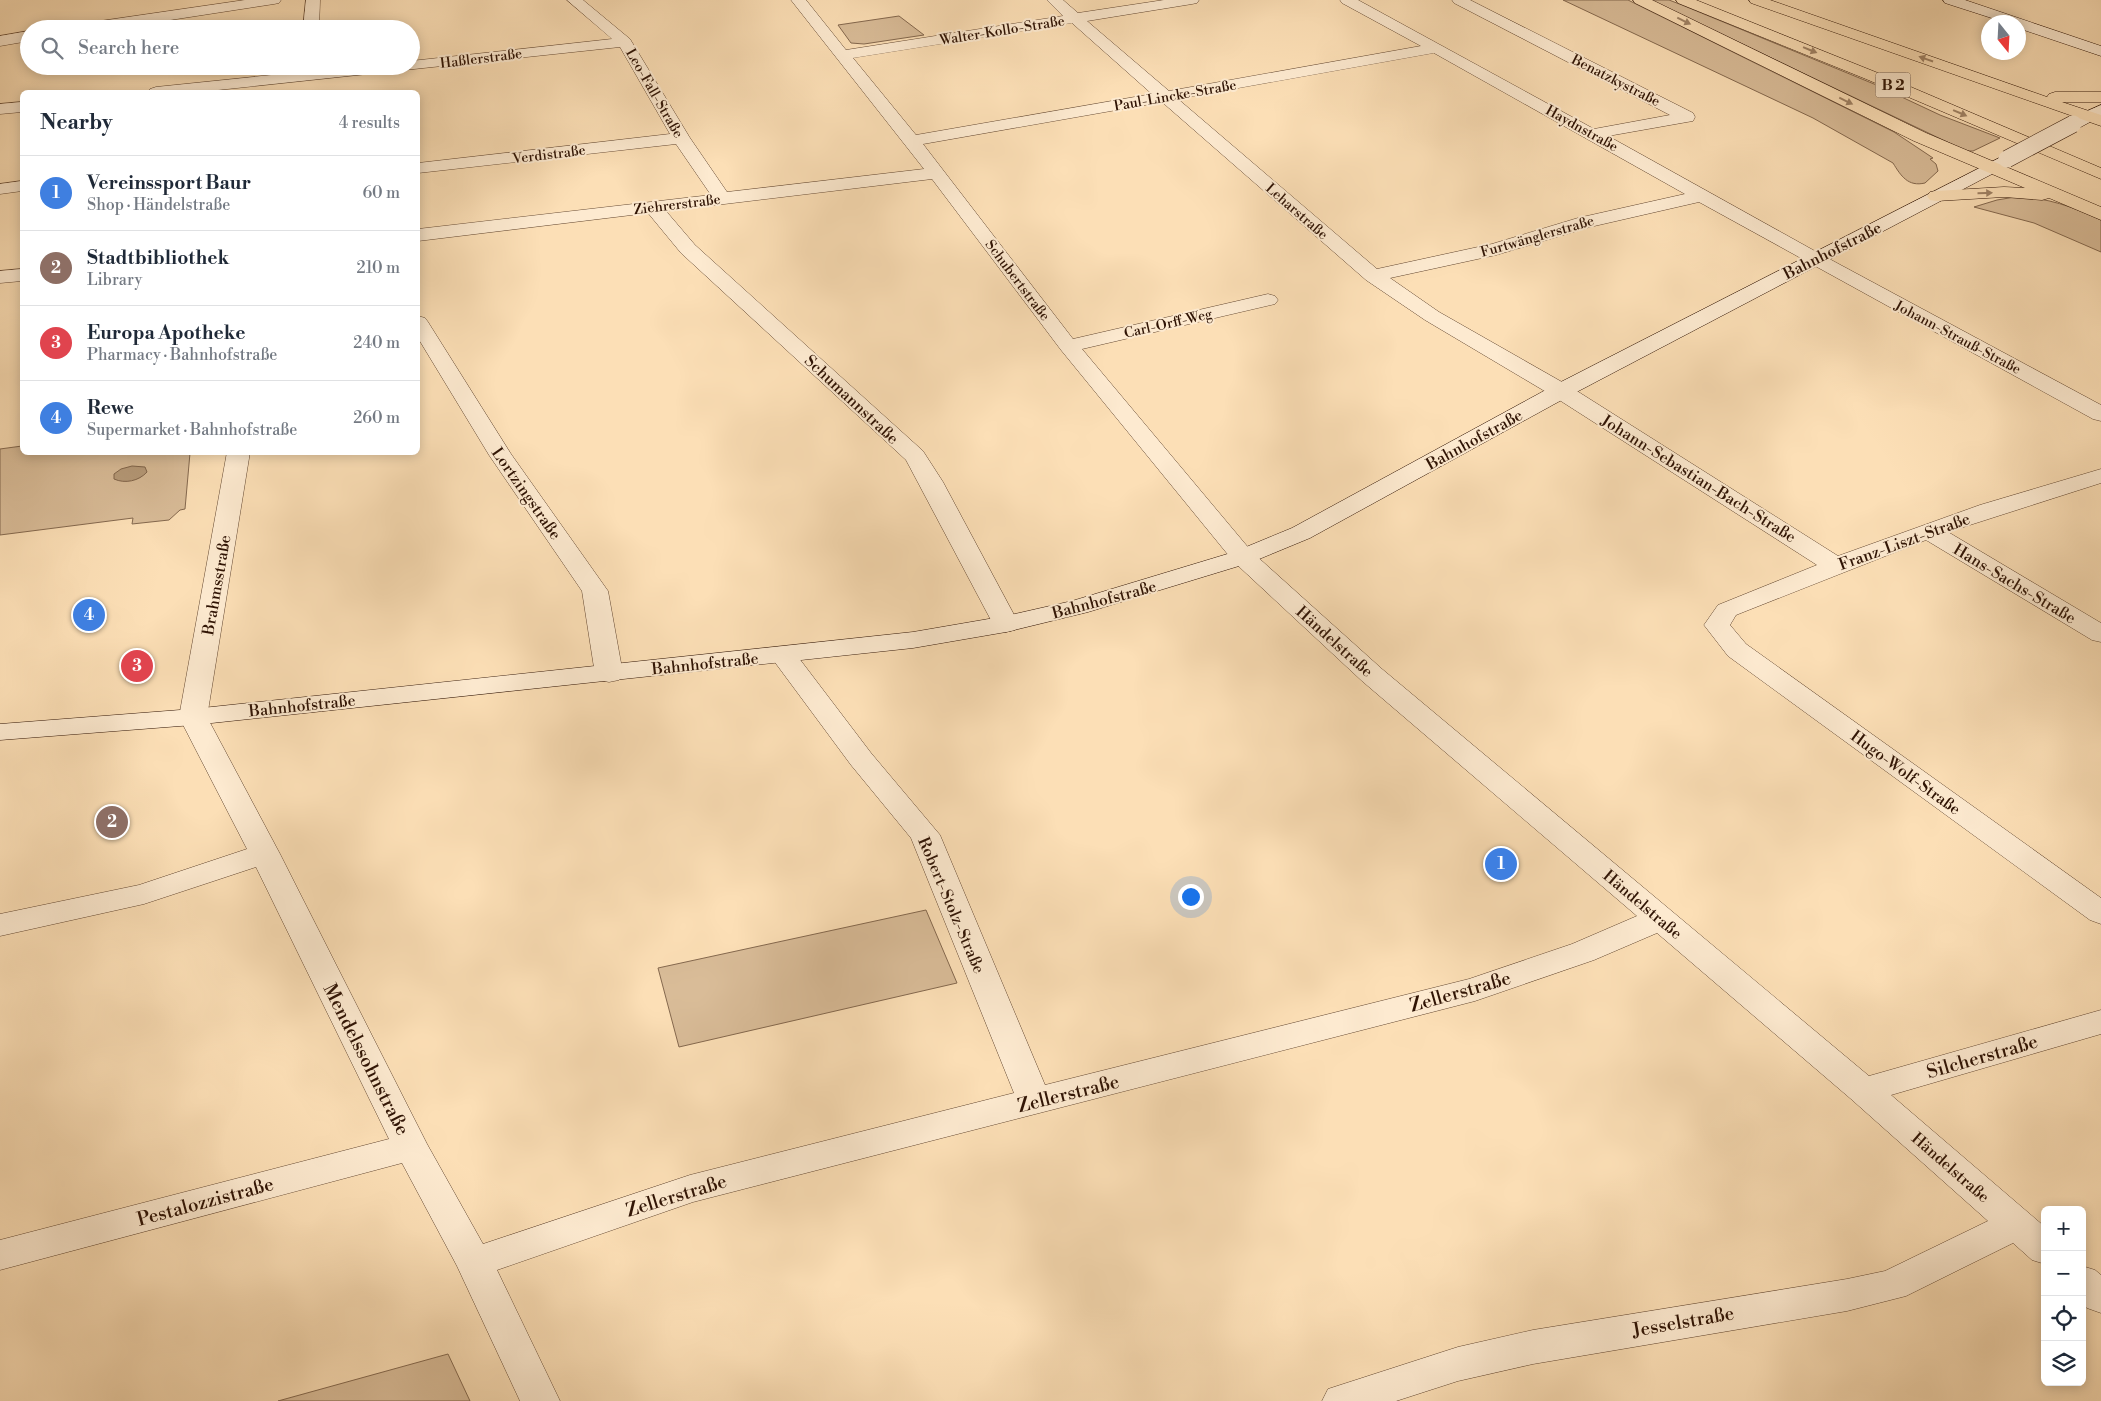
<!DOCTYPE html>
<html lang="en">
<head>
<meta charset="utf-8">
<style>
	body { margin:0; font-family:"Libre Bodoni",serif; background:#f6f6f7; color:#1f2937 }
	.controls { position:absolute; right:15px; bottom:15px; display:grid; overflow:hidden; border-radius:8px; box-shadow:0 2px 12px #0003 }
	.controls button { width:45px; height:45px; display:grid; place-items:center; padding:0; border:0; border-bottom:1px solid #e0e1e3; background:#fff; color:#1f2937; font:25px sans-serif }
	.compass { position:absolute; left:1981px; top:15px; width:45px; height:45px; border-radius:50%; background:#fff; box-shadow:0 2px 12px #0003; rotate:162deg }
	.you { position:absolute; left:1190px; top:896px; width:18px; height:18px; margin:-12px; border:4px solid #fff; border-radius:50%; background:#1a73e8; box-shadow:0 0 0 8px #1a73e833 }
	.badge { display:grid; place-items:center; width:32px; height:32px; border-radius:50%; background:#8f2418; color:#fff; font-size:16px; font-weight:700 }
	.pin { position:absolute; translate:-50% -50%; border:2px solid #fff; box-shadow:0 1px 5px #0006 }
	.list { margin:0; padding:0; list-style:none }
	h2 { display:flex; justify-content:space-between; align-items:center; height:65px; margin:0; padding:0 20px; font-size:21px }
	h2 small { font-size:16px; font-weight:400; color:#747a83 }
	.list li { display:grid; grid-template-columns:32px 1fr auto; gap:15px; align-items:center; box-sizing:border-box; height:75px; padding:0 20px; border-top:1px solid #e0e1e3 }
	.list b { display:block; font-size:19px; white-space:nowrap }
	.list p { margin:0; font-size:16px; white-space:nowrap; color:#747a83 }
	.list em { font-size:16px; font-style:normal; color:#747a83 }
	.icon { flex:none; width:28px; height:28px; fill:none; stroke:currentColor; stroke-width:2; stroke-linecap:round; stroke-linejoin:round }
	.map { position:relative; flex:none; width:2101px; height:1401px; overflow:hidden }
	.search { position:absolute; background:#fff; box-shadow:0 2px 12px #0003; left:20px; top:20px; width:400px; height:55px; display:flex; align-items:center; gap:12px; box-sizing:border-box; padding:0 18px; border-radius:28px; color:#747a83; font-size:19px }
	.panel { position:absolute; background:#fff; box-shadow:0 2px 12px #0003; left:20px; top:90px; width:400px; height:365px; border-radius:8px }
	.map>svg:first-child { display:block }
	.green { fill:#d9bc98; stroke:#84684e }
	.water { fill:#b69a79; stroke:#80644a }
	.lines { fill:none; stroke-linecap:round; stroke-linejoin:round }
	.street-casing { stroke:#624630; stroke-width:1 }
	.secondary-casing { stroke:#2f1304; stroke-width:1 }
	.highway-casing { stroke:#2f1304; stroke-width:1 }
	.street { fill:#fdead0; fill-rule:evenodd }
	.secondary { fill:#fdead0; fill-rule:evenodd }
	.highway { fill:#fcdfb6; fill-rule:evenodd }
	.secondary-bridge-casing { stroke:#2f1304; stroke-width:18; stroke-linecap:butt }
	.secondary-bridge { stroke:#fdead0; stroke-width:17 }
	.oneway { fill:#a08366 }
	.labels { text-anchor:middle; stroke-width:4; stroke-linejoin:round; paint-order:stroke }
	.far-street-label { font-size:14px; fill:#2f1304; stroke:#fdead0 }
	.shield { fill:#fdead0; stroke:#6d5441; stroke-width:1 }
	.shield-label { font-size:15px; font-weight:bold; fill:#2f1304 }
	.street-label { font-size:16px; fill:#2f1304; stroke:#fdead0 }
	.near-street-label { font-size:19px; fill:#2f1304; stroke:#fdead0 }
</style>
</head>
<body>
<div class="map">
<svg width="2101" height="1401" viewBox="0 0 2101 1401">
	<rect width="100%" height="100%" fill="#fcdfb6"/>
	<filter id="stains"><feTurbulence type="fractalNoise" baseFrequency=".004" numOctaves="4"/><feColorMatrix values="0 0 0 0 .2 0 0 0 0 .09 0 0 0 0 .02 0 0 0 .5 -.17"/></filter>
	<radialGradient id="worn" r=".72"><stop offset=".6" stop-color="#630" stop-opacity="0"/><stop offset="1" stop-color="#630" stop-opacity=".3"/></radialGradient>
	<!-- green -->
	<g class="green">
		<path d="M1563 0H1628L1894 132 1933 158 1930 159 1936 164 1938 171 1925 183C1908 187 1901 176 1893 163L1813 118Z"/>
		<polygon points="1650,0 1669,0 1682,5 1874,84 1940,115 2000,138 1973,151 1966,151"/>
		<polygon points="899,16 924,35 864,44 851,43 838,25"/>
		<path d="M2015 197C2047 197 2073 207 2101 220V252L2034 223 1974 207 1997 200Z"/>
		<polygon points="22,446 22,452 190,453 185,509 180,510 169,520 132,524 133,518 0,535 0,449"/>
		<polygon points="926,910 957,983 679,1047 658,968"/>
		<polygon points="448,1354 470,1401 278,1401"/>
	</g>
	<!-- water -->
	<path class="water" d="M132 466 145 467 147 472C139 481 125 484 114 479V474L121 469Z"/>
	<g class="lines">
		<!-- street casing -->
		<g class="street-casing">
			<g id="street">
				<polygon points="245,0 281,0 279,3 274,4 112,29 73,29 75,26 80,24"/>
				<polygon points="306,0 320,0 319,29 303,29"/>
				<path d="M567 0H583L630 39 690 138 727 192 924 169 791 0H806L846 50 1063 16 1047 0H1063L1078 13 1164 0H1199L1197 3 1192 4 1087 21 1169 91 1421 46 1342 3 1340 0H1358L1594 129 1670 115 1454 3 1452 0H1470L1693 113 1695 117 1693 121 1687 122 1608 136 1822 255 2101 405V421L2093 419 1699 202 1590 227 1496 255 1390 278 1439 312 1569 386 1838 556 1980 505 2101 469V483L1948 532 2101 623V642L2092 640 1926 540 1746 611 1736 615 1730 625 1746 644 2101 898V924L2090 920 1728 656 1704 625 1718 605 1817 565 1553 396 1425 320 1366 280 1162 102 923 144 1073 339 1268 294 1275 296 1278 300 1275 304 1082 349 1252 552 1382 669 1869 1076 2101 1010V1034L1891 1095 2045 1227V1264L2032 1260 2013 1243 1906 1296 1847 1311 1533 1364 1458 1381 1396 1401H1322L1328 1389 1458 1347 1533 1330 1847 1279 1885 1271 1988 1221 1851 1099 1657 933 1594 960 1475 1001 693 1202 497 1270 560 1401H520L457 1266 402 1163 0 1270V1240L389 1139 256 867 144 904 0 936V914L139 885 247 849 179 717 227 452H250L207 717 280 854 427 1144 483 1244 690 1175 1014 1093 911 838 851 765 774 661 770 655 774 649 783 647 792 649 871 753 940 835 1045 1085 1469 979 1572 944 1637 916 1362 681 1234 562 1061 350 932 179 666 211 695 245 923 451 943 482 1019 624 1015 630 1006 632 997 630 993 624 906 460 681 253 648 213 418 241V229L711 195 676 144 418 173V163L670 134 620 47 199 92H148L150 89 156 87 359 66H411V61L612 39ZM1072 23 1152 94 916 135 853 58ZM1434 53 1685 194 1578 218 1492 244 1377 269 1178 99Z"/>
				<polygon points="29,31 29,41 0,46 0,36"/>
				<polygon points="22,102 22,112 0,114 0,104"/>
				<polygon points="22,181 22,191 0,194 0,184"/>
				<polygon points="22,269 22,281 0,283 0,271"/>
				<polygon points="418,316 425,318 428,322 511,454 608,591 623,674 619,680 609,682 599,680 595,674 582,591 489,455 418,338"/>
				<polygon points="2082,1266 2095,1270 2101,1275 2101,1313 2087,1308 2082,1304"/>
			</g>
		</g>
		<!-- secondary casing -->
		<g class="secondary-casing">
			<g id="secondary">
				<polygon points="1943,0 1965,0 2101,46 2101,56 2018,28 2018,22 2004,22 1945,3"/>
				<polygon points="2101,105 2101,116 2079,128 2067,128 2065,124 2067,120"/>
				<polygon points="2007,154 2013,155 2016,159 2013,163 1569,396 1310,538 1252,562 1088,612 1006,632 913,648 193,725 0,740 0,724 193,709 913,632 1006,616 1072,601 1234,552 1292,528 1553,386"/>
			</g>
		</g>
		<!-- highway casing -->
		<g class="highway-casing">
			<g id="highway">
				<polygon points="1633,0 1652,0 1926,133 2101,207 2101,220 2049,198 2042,200 2004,197 1936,201 1930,200 1927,196 1930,192 1936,191 2004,187 2025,188 1914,141 1635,3"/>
				<polygon points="1676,0 1696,0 1878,73 2101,168 2101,179 1866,79 1678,3"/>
				<polygon points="1749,0 1770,0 2047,97 2049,94 2055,92 2101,92 2101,102 2062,102 2101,115 2101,126 1751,3"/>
			</g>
		</g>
		<!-- street -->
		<use href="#street" class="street"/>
		<!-- secondary -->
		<use href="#secondary" class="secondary"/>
		<!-- highway -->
		<use href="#highway" class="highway"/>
		<!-- secondary-bridge casing -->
		<g class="secondary-bridge-casing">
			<polyline id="secondary-bridge" points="2007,159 2073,124"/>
		</g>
		<!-- secondary-bridge -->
		<use href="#secondary-bridge" class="secondary-bridge"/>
	</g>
	<!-- one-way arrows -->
	<defs><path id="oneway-solid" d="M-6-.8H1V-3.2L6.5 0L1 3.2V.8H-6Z" transform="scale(1.25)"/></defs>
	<g class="oneway">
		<use href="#oneway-solid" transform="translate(1684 21) rotate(26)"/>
		<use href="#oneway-solid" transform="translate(1810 50) rotate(22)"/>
		<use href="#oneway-solid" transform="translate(1926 59) rotate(-161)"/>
		<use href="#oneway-solid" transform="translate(1846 101) rotate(26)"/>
		<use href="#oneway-solid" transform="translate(1960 113) rotate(23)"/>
		<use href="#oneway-solid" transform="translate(1985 193) rotate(-2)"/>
	</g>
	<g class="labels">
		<!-- far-street labels -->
		<g class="far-street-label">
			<text transform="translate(1002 30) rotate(-9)" y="5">Walter-Kollo-Straße</text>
			<text transform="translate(481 58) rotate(-7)" y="5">Haßlerstraße</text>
			<text transform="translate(1616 80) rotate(27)" y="5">Benatzkystraße</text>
			<text transform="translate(655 93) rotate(60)" y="5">Leo-Fall-Straße</text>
			<text transform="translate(1175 95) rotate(-10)" y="5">Paul-Lincke-Straße</text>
			<text transform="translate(1582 128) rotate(29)" y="5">Haydnstraße</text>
			<text transform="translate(549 154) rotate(-7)" y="5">Verdistraße</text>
			<text transform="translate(677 204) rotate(-7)" y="5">Ziehrerstraße</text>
			<text transform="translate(1297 211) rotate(41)" y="5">Leharstraße</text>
			<text transform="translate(1537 236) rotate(-16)" y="5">Furtwänglerstraße</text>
			<text transform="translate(1018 280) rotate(53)" y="5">Schubertstraße</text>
			<text transform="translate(1168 323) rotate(-13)" y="5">Carl-Orff-Weg</text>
			<text transform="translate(1958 337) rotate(28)" y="5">Johann-Strauß-Straße</text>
		</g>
		<!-- shield labels -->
		<rect class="shield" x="1875.5" y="72.5" width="35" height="25" rx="4"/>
		<g class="shield-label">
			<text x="1893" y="90">B 2</text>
		</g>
		<!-- street labels -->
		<g class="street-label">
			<text transform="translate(1832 250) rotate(-27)" y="6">Bahnhofstraße</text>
			<text transform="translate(852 399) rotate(43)" y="6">Schumannstraße</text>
			<text transform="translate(1474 439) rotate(-29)" y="6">Bahnhofstraße</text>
			<text transform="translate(1699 478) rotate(32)" y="6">Johann-Sebastian-Bach-Straße</text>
			<text transform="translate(527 493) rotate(55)" y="6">Lortzingstraße</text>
			<text transform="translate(1904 541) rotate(-20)" y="6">Franz-Liszt-Straße</text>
			<text transform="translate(2015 583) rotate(31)" y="6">Hans-Sachs-Straße</text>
			<text transform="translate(216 585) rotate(-80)" y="6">Brahmsstraße</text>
			<text transform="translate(1104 599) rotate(-15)" y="6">Bahnhofstraße</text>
			<text transform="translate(1335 641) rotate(42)" y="6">Händelstraße</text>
			<text transform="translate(705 663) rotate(-6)" y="6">Bahnhofstraße</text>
			<text transform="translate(302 705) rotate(-6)" y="6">Bahnhofstraße</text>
			<text transform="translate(1906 772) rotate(36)" y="6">Hugo-Wolf-Straße</text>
			<text transform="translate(1643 904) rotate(40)" y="6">Händelstraße</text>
			<text transform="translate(952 905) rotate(67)" y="6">Robert-Stolz-Straße</text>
			<text transform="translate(1951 1167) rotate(41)" y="6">Händelstraße</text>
		</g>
		<!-- near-street labels -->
		<g class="near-street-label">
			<text transform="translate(1460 991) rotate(-16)" y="7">Zellerstraße</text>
			<text transform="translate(1982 1056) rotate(-16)" y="7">Silcherstraße</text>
			<text transform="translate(367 1059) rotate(63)" y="7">Mendelssohnstraße</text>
			<text transform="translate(1068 1093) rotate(-14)" y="7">Zellerstraße</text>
			<text transform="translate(676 1195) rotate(-17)" y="7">Zellerstraße</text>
			<text transform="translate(205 1201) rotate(-15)" y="7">Pestalozzistraße</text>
			<text transform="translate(1683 1321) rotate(-10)" y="7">Jesselstraße</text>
		</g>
	</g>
	<rect width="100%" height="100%" filter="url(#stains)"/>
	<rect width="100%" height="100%" fill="url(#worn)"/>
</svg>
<div class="controls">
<button>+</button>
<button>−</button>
<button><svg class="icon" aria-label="locate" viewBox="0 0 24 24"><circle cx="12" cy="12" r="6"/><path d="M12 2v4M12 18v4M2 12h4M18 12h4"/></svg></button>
<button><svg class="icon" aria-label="layers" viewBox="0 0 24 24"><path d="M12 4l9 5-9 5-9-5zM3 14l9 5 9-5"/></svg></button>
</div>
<svg class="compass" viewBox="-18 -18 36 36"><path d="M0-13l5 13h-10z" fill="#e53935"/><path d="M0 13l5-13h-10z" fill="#747a83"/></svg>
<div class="you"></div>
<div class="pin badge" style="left:1501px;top:864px;background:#3f7fe0">1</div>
<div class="pin badge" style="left:112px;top:822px;background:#8d6e63">2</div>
<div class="pin badge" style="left:137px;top:666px;background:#e0444e">3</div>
<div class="pin badge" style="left:89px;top:615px;background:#3f7fe0">4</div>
<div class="search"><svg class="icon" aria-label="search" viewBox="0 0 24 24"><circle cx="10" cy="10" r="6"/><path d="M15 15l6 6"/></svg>Search here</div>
<section class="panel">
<h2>Nearby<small>4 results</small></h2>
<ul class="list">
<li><span class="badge" style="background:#3f7fe0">1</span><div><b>Vereinssport Baur</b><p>Shop · Händelstraße</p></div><em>60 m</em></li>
<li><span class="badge" style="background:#8d6e63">2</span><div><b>Stadtbibliothek</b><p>Library</p></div><em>210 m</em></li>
<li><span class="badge" style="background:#e0444e">3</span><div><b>Europa Apotheke</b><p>Pharmacy · Bahnhofstraße</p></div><em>240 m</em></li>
<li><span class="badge" style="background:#3f7fe0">4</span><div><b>Rewe</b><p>Supermarket · Bahnhofstraße</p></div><em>260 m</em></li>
</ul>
</section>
</div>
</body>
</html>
